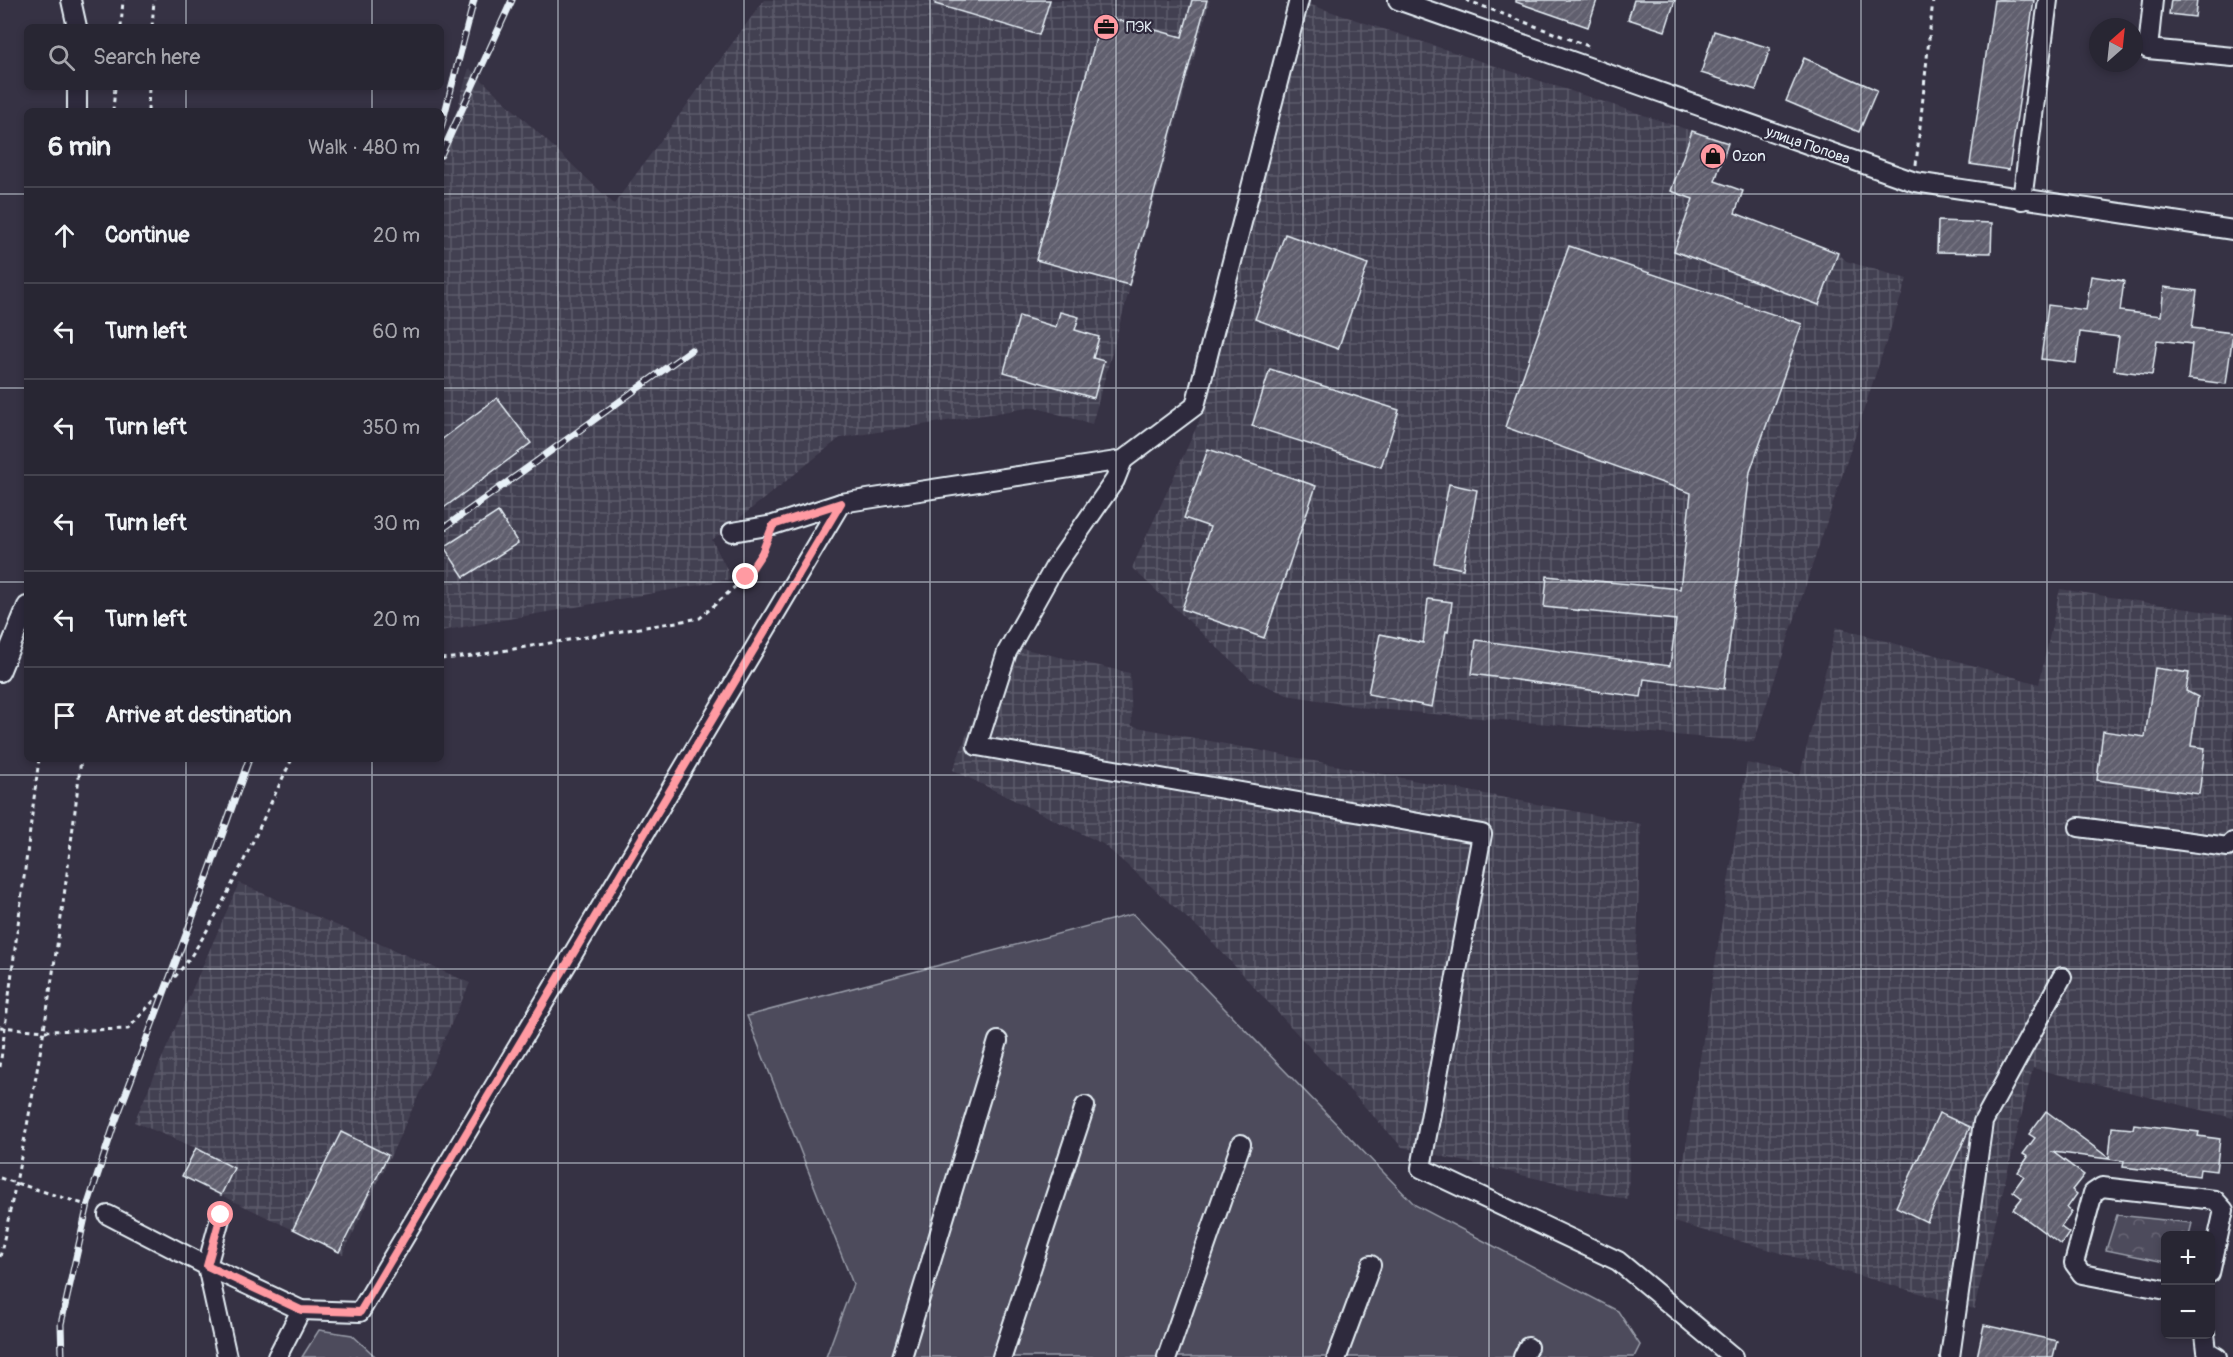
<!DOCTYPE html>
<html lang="en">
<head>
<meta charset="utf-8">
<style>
	body { margin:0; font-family:Pangolin,sans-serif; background:#302e3b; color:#f1f3f6 }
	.controls { position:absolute; right:18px; bottom:18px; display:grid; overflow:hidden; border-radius:9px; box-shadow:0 3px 9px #0003 }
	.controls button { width:54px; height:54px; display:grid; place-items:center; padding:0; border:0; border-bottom:2px solid #44434e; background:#282633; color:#f1f3f6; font:30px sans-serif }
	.compass { position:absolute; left:2089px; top:18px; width:54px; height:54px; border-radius:50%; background:#282633; box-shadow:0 3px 9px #0003; rotate:27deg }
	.stop { position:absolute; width:18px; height:18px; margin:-14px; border:4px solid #ff9aa2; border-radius:50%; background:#fff }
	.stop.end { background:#ff9aa2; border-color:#fff; box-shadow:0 2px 6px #0008 }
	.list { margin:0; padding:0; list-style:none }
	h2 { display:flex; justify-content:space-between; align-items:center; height:78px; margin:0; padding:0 24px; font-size:26px }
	h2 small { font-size:20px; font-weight:400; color:#a5a5ac }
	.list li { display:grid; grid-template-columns:39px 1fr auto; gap:18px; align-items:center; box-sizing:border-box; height:96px; padding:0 24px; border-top:2px solid #44434e }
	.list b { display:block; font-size:22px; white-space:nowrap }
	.list em { font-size:20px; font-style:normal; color:#a5a5ac }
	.icon { flex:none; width:33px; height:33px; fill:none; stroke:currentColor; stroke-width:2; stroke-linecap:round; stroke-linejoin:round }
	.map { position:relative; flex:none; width:2233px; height:1357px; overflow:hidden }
	.search { position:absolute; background:#282633; box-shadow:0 3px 9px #0003; left:24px; top:24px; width:420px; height:66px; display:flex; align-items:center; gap:15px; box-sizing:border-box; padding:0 21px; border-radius:9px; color:#a5a5ac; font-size:22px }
	.panel { position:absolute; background:#282633; box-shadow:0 3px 9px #0003; left:24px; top:108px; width:420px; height:654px; border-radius:9px }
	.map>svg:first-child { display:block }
	.industrial { fill:url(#industrial-grid) }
	.green { fill:#4d4b5c; stroke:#9a9eaa; stroke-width:1.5 }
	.park { fill:url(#park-crowns); stroke:#9a9eaa; stroke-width:1.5 }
	.building { fill:url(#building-hatch); stroke:#e8f1f8; stroke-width:1.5 }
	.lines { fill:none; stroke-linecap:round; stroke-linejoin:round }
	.minor-casing { stroke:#e8f1f8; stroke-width:22 }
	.path { stroke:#e8f1f8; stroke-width:3; stroke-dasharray:4.5 4.5; stroke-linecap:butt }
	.minor { stroke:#2f2a3d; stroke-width:18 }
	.rail-casing { stroke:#e8f1f8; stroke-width:7 }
	.rail { stroke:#2f2a3d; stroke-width:4.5; stroke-dasharray:14; stroke-linecap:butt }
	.route { stroke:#ff9aa2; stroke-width:8 }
	.grid { fill:none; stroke:#e8f1f8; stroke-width:1.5; stroke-opacity:0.55 }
	.labels { text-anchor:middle; stroke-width:4.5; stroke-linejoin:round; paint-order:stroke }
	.poi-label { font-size:15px; fill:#e8f1f8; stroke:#2f2a3d; text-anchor:start }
	.street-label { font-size:15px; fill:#e8f1f8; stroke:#2f2a3d }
</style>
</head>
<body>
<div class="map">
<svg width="2233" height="1357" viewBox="0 0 2233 1357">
	<defs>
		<pattern id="industrial-grid" width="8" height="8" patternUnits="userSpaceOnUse" patternTransform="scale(1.5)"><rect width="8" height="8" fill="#433f51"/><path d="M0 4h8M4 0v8" fill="none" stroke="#5e5b6b"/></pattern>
		<pattern id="park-crowns" width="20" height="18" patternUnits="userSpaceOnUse" patternTransform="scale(1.5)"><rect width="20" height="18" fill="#4d4b5c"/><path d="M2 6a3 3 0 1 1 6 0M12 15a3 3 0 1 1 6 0" fill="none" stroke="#676574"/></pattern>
		<pattern id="building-hatch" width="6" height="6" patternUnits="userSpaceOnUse" patternTransform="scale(1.5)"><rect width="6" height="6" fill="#605e6e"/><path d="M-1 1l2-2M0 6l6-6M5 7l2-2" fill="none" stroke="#777683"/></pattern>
	</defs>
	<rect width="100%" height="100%" fill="#363244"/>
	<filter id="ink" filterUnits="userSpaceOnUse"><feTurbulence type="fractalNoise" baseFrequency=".0167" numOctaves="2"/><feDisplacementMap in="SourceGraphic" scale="12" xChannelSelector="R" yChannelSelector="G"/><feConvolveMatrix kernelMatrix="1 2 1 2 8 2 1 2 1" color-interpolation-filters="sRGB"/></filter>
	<g filter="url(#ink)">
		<!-- industrial -->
		<g class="industrial">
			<polygon points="764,0 1210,0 1092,424 1034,407 840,438 712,540 732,579 441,631 441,163 469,68 614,204"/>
			<polygon points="1308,4 1728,143 1715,181 1743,191 1736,213 1838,253 1846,261 1907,279 1754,742 1366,708 1287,695 1251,679 1132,568 1202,415"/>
			<polygon points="2060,589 2233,616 2233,1118 2033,1068 1974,1309 1674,1222 1747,763 1800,775 1836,627 2039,684"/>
			<polygon points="1002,644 1130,673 1132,726 1641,824 1628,1200 1402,1147 1204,933 1103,844 953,770"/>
			<polygon points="239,883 470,983 392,1153 343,1254 221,1195 234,1167 196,1148 134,1122"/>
		</g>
		<!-- green -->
		<g class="green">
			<polygon points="1133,914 1415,1205 1618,1311 1640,1345 1634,1357 826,1357 853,1284 747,1016"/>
			<polygon points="319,1330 352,1335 376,1357 302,1357"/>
		</g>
		<!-- park -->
		<polygon class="park" points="2117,1215 2192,1223 2189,1235 2166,1236 2165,1262 2106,1250"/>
		<!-- building -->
		<g class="building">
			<polygon points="936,0 1050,0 1039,35 935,4"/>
			<polygon points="1192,0 1207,0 1129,285 1036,260 1102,16 1182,37"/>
			<polygon points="1516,0 1597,0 1588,27 1516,2"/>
			<polygon points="1634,0 1675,0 1665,31 1628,19"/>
			<polygon points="1994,0 2034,0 2009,170 1970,164"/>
			<polygon points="2171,0 2197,0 2195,17 2169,14"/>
			<polygon points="1714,31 1770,48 1756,90 1701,73"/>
			<polygon points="1804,58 1877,90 1859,132 1786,101"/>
			<polygon points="1692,131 1728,143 1715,181 1743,191 1735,213 1838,253 1819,305 1674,251 1693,199 1671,191"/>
			<polygon points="1938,221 1992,223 1991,253 1937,252"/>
			<polygon points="1285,234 1368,264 1338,349 1255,319"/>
			<polygon points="1569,246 1802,324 1750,472 1724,689 1644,679 1641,697 1472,674 1476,640 1670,666 1676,620 1544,607 1547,576 1680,589 1691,493 1505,427"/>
			<polygon points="2091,276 2124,281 2120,311 2161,316 2164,287 2197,291 2192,328 2233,333 2226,384 2188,379 2192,344 2157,340 2152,375 2114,370 2119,337 2080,332 2076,363 2041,359 2048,305 2086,310"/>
			<polygon points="1060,312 1079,317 1075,330 1099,337 1093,358 1104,361 1094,398 1004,372 1019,316 1056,327"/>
			<polygon points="1270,369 1399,410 1381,467 1252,426"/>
			<polygon points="497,398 531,443 441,510 441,440"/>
			<polygon points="1208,449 1316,486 1264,638 1182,609 1210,527 1184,518"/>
			<polygon points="1449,484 1477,490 1463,569 1434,563"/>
			<polygon points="498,512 518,543 464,577 444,547"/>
			<polygon points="1428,599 1452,602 1448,632 1446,631 1432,707 1368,694 1380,634 1423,643"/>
			<polygon points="2155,668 2189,673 2186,691 2198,697 2191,746 2205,748 2199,794 2097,780 2103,731 2145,737"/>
			<polygon points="2046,1111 2109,1158 2112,1127 2133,1129 2134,1124 2199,1132 2198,1136 2220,1139 2216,1171 2200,1169 2199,1176 2123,1167 2124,1161 2053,1152 2084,1175 2072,1190 2077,1194 2067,1208 2072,1212 2061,1227 2069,1233 2061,1245 2013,1209 2022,1198 2013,1191 2024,1176 2018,1172 2028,1157 2023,1154 2035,1138 2029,1134"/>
			<polygon points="1939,1113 1970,1127 1927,1222 1896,1207"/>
			<polygon points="341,1132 388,1155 339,1252 293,1229"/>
			<polygon points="196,1148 234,1168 221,1195 182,1176"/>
			<polygon points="1984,1325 2057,1341 2053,1357 1977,1357"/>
		</g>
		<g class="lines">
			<!-- minor casing -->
			<g class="minor-casing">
				<g id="minor">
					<polyline points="71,0 77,27"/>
					<polyline points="1398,0 1915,182 2233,230"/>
					<polyline points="2153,0 2148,49 2233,57"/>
					<polyline points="77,87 77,111"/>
					<polyline points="2022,200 2048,0"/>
					<polyline points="1123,460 1115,480 1054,568 1007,652 977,746 1482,834 1421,1168 1618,1261 1733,1357"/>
					<polyline points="732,532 773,525 841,503 1123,460 1195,406 1299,0"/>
					<polyline points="0,672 27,606"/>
					<polyline points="2079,827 2228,847 2233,842"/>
					<polyline points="108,1215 207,1266 227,1357"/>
					<polyline points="221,1215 207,1266 301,1310 360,1312 841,503"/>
					<polyline points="2166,1290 2082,1274 2074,1263 2093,1193 2102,1187 2215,1200 2224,1210 2210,1273"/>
					<polyline points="2205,1334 2207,1351 2217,1357"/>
					<polyline points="277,1357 301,1310"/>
					<polyline points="902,1357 998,1041"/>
					<polyline points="1002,1357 1085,1106"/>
					<polyline points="1167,1357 1241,1144"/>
					<polyline points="1337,1357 1371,1265"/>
					<polyline points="1523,1357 1528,1347"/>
					<polyline points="1950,1357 1983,1122 2062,977"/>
				</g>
			</g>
			<!-- path -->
			<g class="path">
				<polyline points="1466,0 1588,46"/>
				<polyline points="121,27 123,0"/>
				<polyline points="152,27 154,0"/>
				<polyline points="113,111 115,87"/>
				<polyline points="148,111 149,87"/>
				<polyline points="1916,165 1933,0"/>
				<polyline points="441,659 472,656 700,618 746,577 765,545"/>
				<path d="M0 1027 45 1031 128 1029C149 1005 173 982 191 956 231 896 260 823 292 759"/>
				<polyline points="0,1067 39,759"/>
				<polyline points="0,1178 93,1207"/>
				<path d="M0 1257C37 1092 62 927 81 759"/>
			</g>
			<!-- minor -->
			<use href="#minor" class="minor"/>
			<!-- rail casing -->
			<g class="rail-casing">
				<g id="rail">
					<polyline points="441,128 474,0"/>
					<polyline points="441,155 512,0"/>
					<polyline points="441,530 691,350"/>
					<polyline points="62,1357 61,1324 88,1204 114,1125 198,903 249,759"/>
				</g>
			</g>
			<!-- rail -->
			<use href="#rail" class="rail"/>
		</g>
	</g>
	<g class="lines" filter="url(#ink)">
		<!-- route -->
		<polyline class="route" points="221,1215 207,1266 301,1310 360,1312 841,503 773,525 762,553 746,577"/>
	</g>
	<!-- grid -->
	<path class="grid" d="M186 0V27M372 0V27M558 0V1357M744 0V1357M930 0V1357M1116 0V1357M1303 0V1357M1489 0V1357M1675 0V1357M1861 0V1357M2047 0V1357M186 87V111M372 87V111M0 194H27M441 194H2233M0 388H27M441 388H2233M0 582H27M441 582H2233M186 759V1357M372 759V1357M0 775H2233M0 969H2233M0 1163H2233"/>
	<!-- icons -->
	<defs>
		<g id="office-disc" transform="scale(1.35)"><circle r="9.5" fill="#ff9aa2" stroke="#2f2a3d"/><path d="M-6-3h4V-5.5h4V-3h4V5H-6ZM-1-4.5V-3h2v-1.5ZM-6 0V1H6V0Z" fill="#111"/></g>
		<g id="shop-disc" transform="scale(1.35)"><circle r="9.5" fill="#ff9aa2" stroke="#2f2a3d"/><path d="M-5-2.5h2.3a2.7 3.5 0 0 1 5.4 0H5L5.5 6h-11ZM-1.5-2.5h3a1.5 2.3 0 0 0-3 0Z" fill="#111"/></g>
	</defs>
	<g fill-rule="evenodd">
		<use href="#office-disc" x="1106" y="27"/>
		<use href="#shop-disc" x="1713" y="156"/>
	</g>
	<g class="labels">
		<!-- poi labels -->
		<g class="poi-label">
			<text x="1126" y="32">ПЭК</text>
			<text x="1732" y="161">Ozon</text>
		</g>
		<!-- street labels -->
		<g class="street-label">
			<text transform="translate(1808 145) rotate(19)" y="5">улица Попова</text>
		</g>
	</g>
</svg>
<div class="controls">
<button>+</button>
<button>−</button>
</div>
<svg class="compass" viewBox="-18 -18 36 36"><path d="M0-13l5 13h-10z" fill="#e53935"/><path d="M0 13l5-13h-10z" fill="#a5a5ac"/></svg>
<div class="stop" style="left:221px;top:1215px"></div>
<div class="stop end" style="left:746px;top:577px"></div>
<div class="search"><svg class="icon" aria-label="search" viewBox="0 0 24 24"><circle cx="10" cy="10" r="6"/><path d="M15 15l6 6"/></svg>Search here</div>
<section class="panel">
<h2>6 min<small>Walk · 480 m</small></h2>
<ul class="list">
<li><svg class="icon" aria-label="ahead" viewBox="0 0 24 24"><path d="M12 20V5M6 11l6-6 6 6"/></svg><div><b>Continue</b></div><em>20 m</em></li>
<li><svg class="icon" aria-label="left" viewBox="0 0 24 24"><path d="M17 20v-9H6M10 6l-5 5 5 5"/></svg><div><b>Turn left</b></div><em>60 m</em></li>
<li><svg class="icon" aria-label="left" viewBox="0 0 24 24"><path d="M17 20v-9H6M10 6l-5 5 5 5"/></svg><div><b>Turn left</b></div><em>350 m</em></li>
<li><svg class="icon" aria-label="left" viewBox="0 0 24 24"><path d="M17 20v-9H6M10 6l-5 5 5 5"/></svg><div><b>Turn left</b></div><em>30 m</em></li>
<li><svg class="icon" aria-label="left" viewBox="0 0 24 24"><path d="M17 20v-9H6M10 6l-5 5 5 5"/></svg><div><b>Turn left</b></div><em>20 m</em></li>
<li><svg class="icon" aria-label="arrive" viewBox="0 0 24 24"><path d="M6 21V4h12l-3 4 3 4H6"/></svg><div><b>Arrive at destination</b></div></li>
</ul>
</section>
</div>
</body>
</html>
